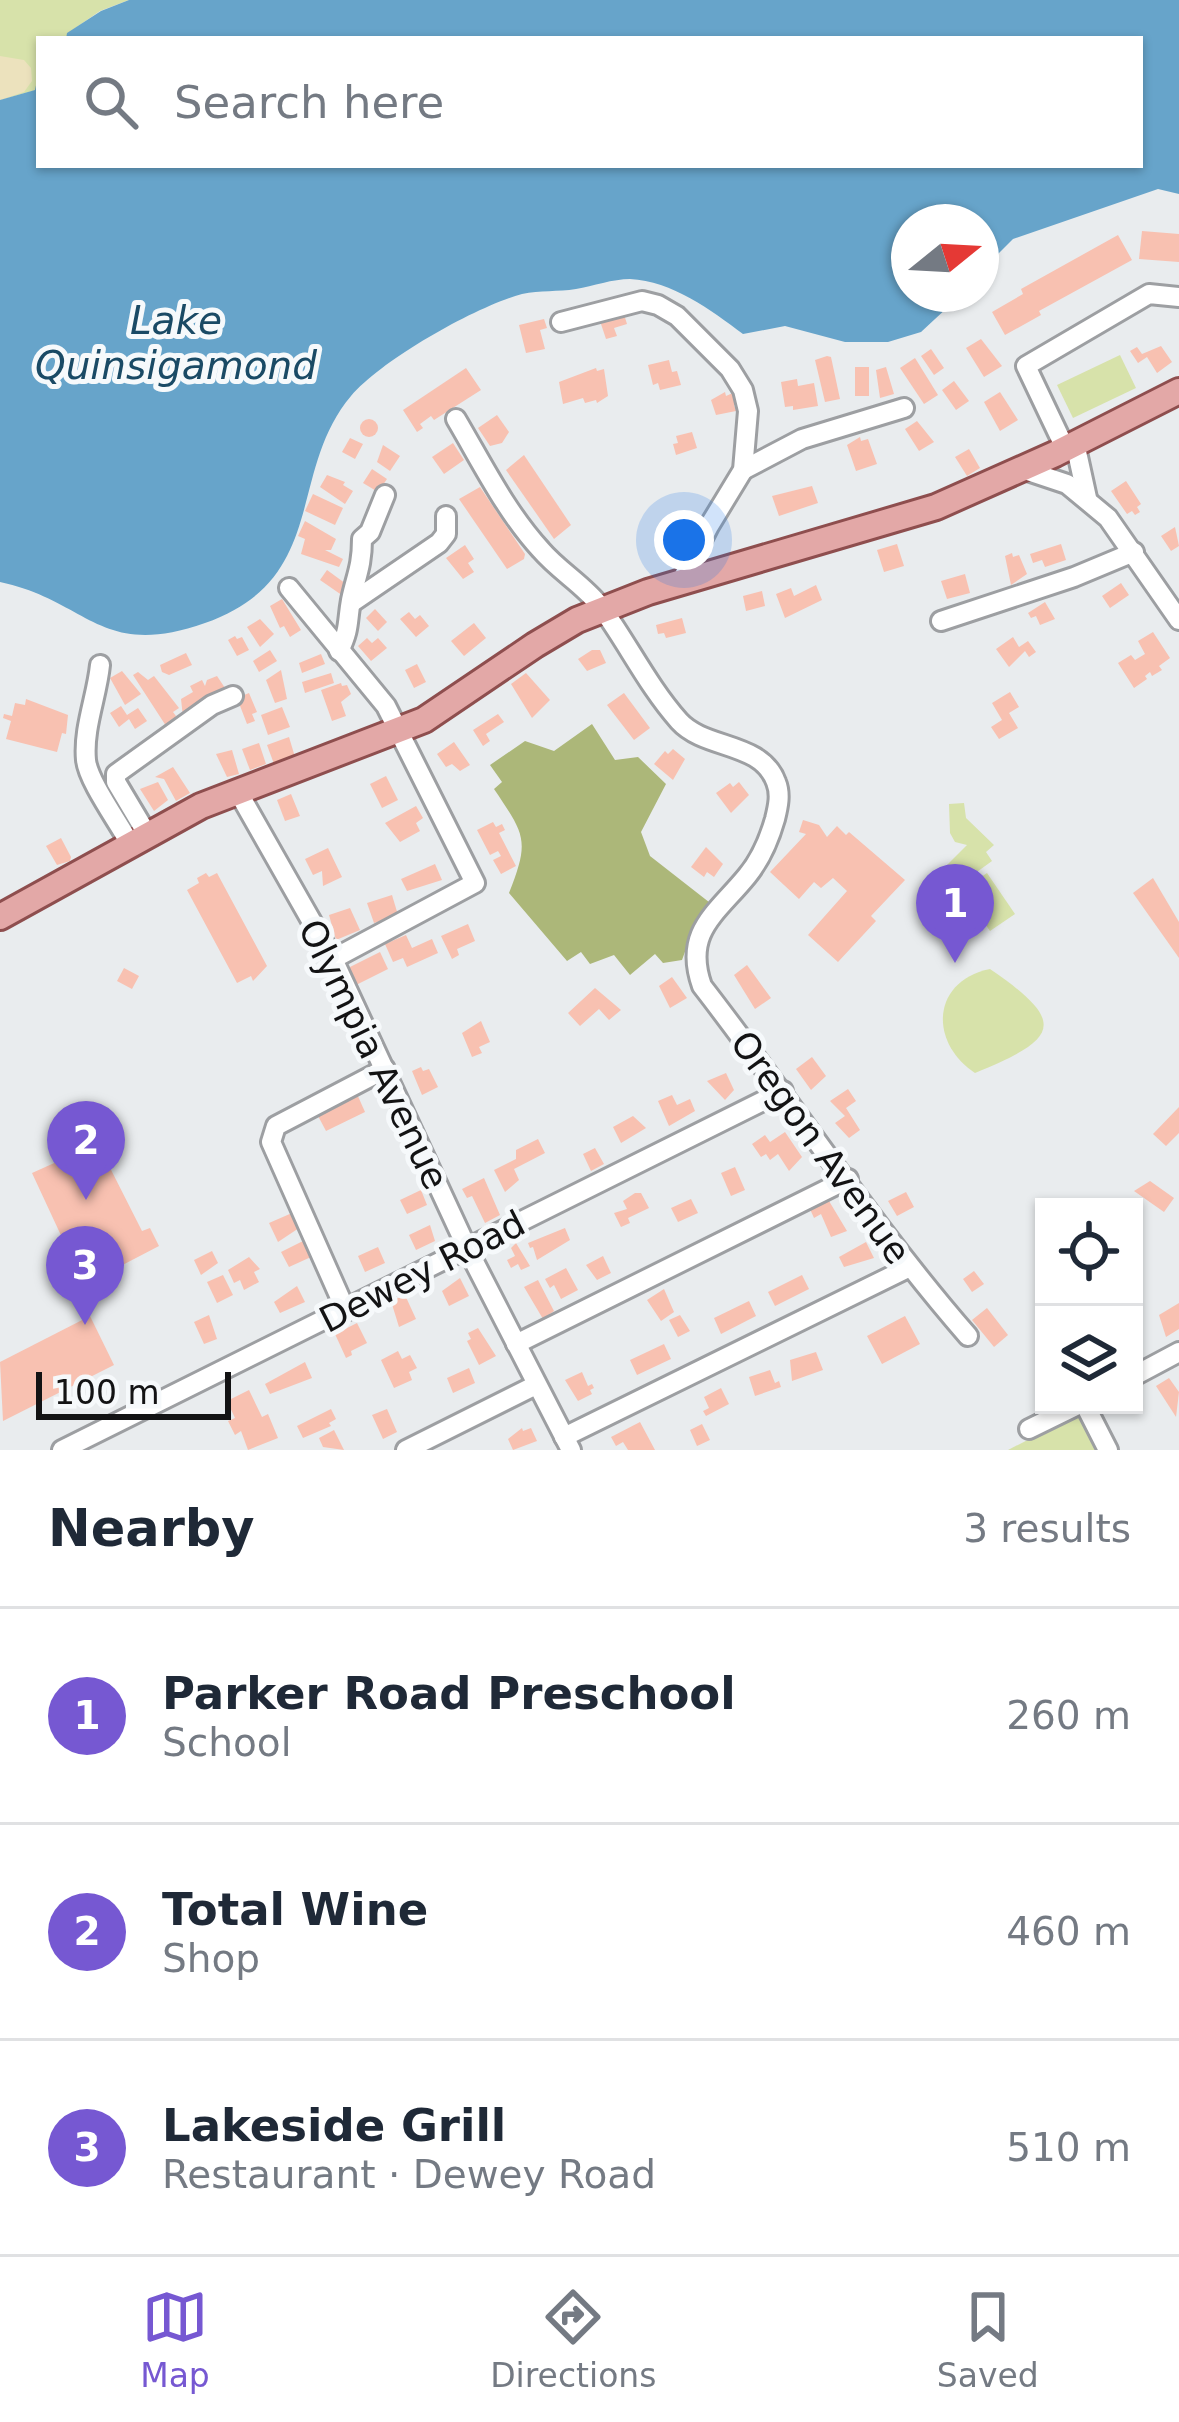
<!DOCTYPE html>
<html lang="en">
<head>
<meta charset="utf-8">
<style>
	body { margin:0; font-family:"DejaVu Sans",sans-serif; background:#f6f6f7; color:#1f2937 }
	.controls { position:absolute; right:36px; bottom:36px; display:grid; overflow:hidden; border-radius:0px; box-shadow:0 3px 9px #0004 }
	.controls button { width:108px; height:108px; display:grid; place-items:center; padding:0; border:0; border-bottom:3px solid #e0e1e3; background:#fff; color:#1f2937; font:60px sans-serif }
	.compass { position:absolute; left:891px; top:204px; width:108px; height:108px; border-radius:50%; background:#fff; box-shadow:0 3px 9px #0004; rotate:72deg }
	.scale { position:absolute; left:36px; bottom:30px; width:195px; box-sizing:border-box; padding-left:12px; border:6px solid #131314; border-top:0; font-size:33px; line-height:42px; white-space:nowrap; color:#131314; -webkit-text-stroke:9px #f6f9fb; paint-order:stroke }
	.you { position:absolute; left:684px; top:540px; width:42px; height:42px; margin:-30px; border:9px solid #fff; border-radius:50%; background:#1a73e8; box-shadow:0 0 0 18px #1a73e833 }
	.badge { display:grid; place-items:center; width:78px; height:78px; border-radius:50%; background:#7658d2; color:#fff; font-size:39px; font-weight:700 }
	.pin { position:absolute; translate:-50% -99px; filter:drop-shadow(0 3px 6px #0008) }
	.pin::after { content:''; position:absolute; top:63px; width:42px; height:36px; background:inherit; clip-path:polygon(0 0,100% 0,50% 100%) }
	.list { margin:0; padding:0; list-style:none }
	h2 { display:flex; justify-content:space-between; align-items:center; height:156px; margin:0; padding:0 48px; font-size:51px }
	h2 small { font-size:39px; font-weight:400; color:#747a83 }
	.list li { display:grid; grid-template-columns:78px 1fr auto; gap:36px; align-items:center; box-sizing:border-box; height:216px; padding:0 48px; border-top:3px solid #e0e1e3 }
	.list b { display:block; font-size:45px; white-space:nowrap }
	.list p { margin:0; font-size:39px; white-space:nowrap; color:#747a83 }
	.list em { font-size:39px; font-style:normal; color:#747a83 }
	.icon { flex:none; width:66px; height:66px; fill:none; stroke:currentColor; stroke-width:2; stroke-linecap:round; stroke-linejoin:round }
	.map { position:relative; flex:none; width:1179px; height:1450px; overflow:hidden }
	.search { position:absolute; background:#fff; box-shadow:0 3px 9px #0004; left:36px; right:36px; top:36px; height:132px; display:flex; align-items:center; gap:30px; box-sizing:border-box; padding:0 42px; border-radius:0px; color:#747a83; font-size:45px }
	.sheet { height:804px; background:#fff }
	nav { display:flex; justify-content:space-around; align-items:center; box-sizing:border-box; height:168px; border-top:3px solid #e0e1e3; background:#fff; font-size:33px; color:#747a83 }
	nav a { display:grid; justify-items:center; gap:6px }
	nav .on { color:#7658d2 }
	.map>svg:first-child { display:block }
	.green { fill:#d7e2aa }
	.forest { fill:#acb779 }
	.sand { fill:#ece2bd }
	.water { fill:#67a4ca }
	.building { fill:#f8c1b1 }
	.lines { fill:none; stroke-linecap:round; stroke-linejoin:round }
	.minor-casing { stroke:#9d9fa2; stroke-width:24 }
	.major-casing { stroke:#8e4e4e; stroke-width:30 }
	.minor { stroke:#fff; stroke-width:18 }
	.major { stroke:#e3a8a7; stroke-width:24 }
	.labels { text-anchor:middle; stroke-width:10; stroke-linejoin:round; paint-order:stroke }
	.street-label { font-size:36px; fill:#131314; stroke:#f6f9fb }
	.water-label { font-size:39px; font-style:italic; fill:#1a4a65; stroke:#f6f9fb }
</style>
</head>
<body>
<div class="map">
<svg width="1179" height="1450" viewBox="0 0 1179 1450">
	<rect width="100%" height="100%" fill="#e9ecee"/>
	<!-- green -->
	<g class="green">
		<polygon points="0,0 129,0 100,11 68,33 66,39 39,39 36,90 0,100"/>
		<polygon points="1120,355 1136,388 1073,418 1057,385"/>
		<polygon points="964,803 966,818 994,845 986,852 992,861 952,890 939,873 967,845 955,842 950,833 949,804"/>
		<polygon points="987,873 1015,914 990,931 962,890"/>
		<path d="M990 969C1069 1023 1058 1039 975 1073 929 1043 931 981 990 969Z"/>
		<polygon points="1080,1413 1102,1450 1008,1450"/>
	</g>
	<!-- forest -->
	<path class="forest" d="M592 724 615 760 638 757 666 784 641 832 650 856 714 906 694 927 682 960 663 963 655 954 630 975 614 955 590 964 581 952 567 961 509 893C530 840 525 835 494 789L502 782 490 765 525 741 554 751Z"/>
	<!-- sand -->
	<polygon class="sand" points="0,56 24,60 31,68 32,81 24,92 0,100"/>
	<!-- water -->
	<path class="water" d="M129 0H1179V194L1158 189 1013 239 981 271V222H909V294H962L921 332 888 342H845L785 326 743 334C711 310 672 281 630 279 613 279 593 286 576 289 558 292 540 290 522 294 475 307 383 359 351 396 286 473 330 579 205 623 100 660 89 601 0 582V100L35 90 39 71V165H1140V39H66L67 33 101 11Z"/>
	<!-- building -->
	<g class="building">
		<polygon points="1142,231 1179,234 1179,262 1139,259"/>
		<polygon points="1118,235 1132,260 1039,311 1041,315 1005,335 992,312 1023,294 1021,289"/>
		<polygon points="623,311 627,324 614,328 617,336 606,339 599,318"/>
		<polygon points="544,319 547,328 540,330 545,349 526,353 519,325"/>
		<polygon points="981,339 1002,366 984,377 966,348"/>
		<polygon points="1161,346 1172,362 1157,373 1147,357 1138,363 1130,351 1137,347 1142,354"/>
		<polygon points="931,349 944,368 934,375 921,356"/>
		<polygon points="827,356 831,357 840,399 825,402 815,360"/>
		<polygon points="915,358 938,395 924,404 900,368"/>
		<polygon points="669,360 672,372 677,371 681,385 660,390 658,383 653,385 648,365"/>
		<rect x="855" y="367" width="14" height="29"/>
		<polygon points="886,367 894,394 880,398 876,370"/>
		<polygon points="466,368 481,390 434,420 431,416 420,424 423,428 417,432 403,410"/>
		<polygon points="596,368 597,371 604,369 608,396 597,403 596,400 585,403 583,398 563,404 559,382"/>
		<polygon points="797,379 798,386 814,383 818,406 793,410 793,406 785,407 781,382"/>
		<polygon points="954,381 969,401 956,410 942,390"/>
		<polygon points="725,392 726,396 735,392 739,404 734,405 736,411 716,415 711,400"/>
		<polygon points="1000,392 1018,420 1000,431 984,402"/>
		<polygon points="497,415 509,432 502,443 490,446 478,428"/>
		<circle cx="369" cy="428" r="9"/>
		<polygon points="917,421 934,442 919,451 905,429"/>
		<polygon points="692,432 697,448 676,455 673,444 678,443 676,436"/>
		<polygon points="860,437 861,441 868,439 877,464 856,471 847,445"/>
		<polygon points="350,438 363,444 355,459 342,452"/>
		<polygon points="453,443 464,460 444,474 432,457"/>
		<polygon points="383,445 400,456 390,471 377,462"/>
		<polygon points="969,449 980,468 967,476 955,457"/>
		<polygon points="524,455 571,525 554,539 506,470"/>
		<polygon points="372,469 387,479 378,492 363,483"/>
		<polygon points="327,475 345,482 343,485 353,491 345,504 320,487"/>
		<polygon points="1126,481 1141,504 1137,507 1140,512 1135,515 1132,511 1127,514 1111,491"/>
		<polygon points="812,486 818,503 779,516 772,496"/>
		<polygon points="480,487 525,554 524,559 507,569 459,499"/>
		<polygon points="313,494 343,508 335,525 305,511"/>
		<polygon points="305,521 336,539 331,550 325,550 343,559 339,567 301,554 305,539 298,536"/>
		<polygon points="1175,527 1179,546 1171,551 1161,536"/>
		<polygon points="667,529 685,530 679,557 665,556"/>
		<polygon points="897,544 904,566 884,572 877,550"/>
		<polygon points="1061,544 1066,560 1045,567 1042,560 1033,563 1030,554"/>
		<polygon points="465,545 474,559 468,563 474,572 463,579 446,558"/>
		<polygon points="1012,553 1013,557 1019,555 1027,574 1011,585 1005,556"/>
		<polygon points="327,570 353,589 346,598 320,580"/>
		<polygon points="965,574 970,593 947,599 941,581"/>
		<polygon points="1121,583 1129,595 1110,608 1102,596"/>
		<polygon points="816,585 822,600 785,618 776,594 791,588 794,596"/>
		<polygon points="762,591 765,606 746,611 743,596"/>
		<polygon points="282,599 301,630 290,637 284,626 280,628 270,606"/>
		<polygon points="1045,602 1055,619 1040,625 1036,616 1031,618 1028,613"/>
		<polygon points="375,609 387,622 378,631 366,618"/>
		<polygon points="409,612 415,619 420,615 429,626 416,637 400,619"/>
		<polygon points="682,618 686,633 666,638 664,633 658,634 656,625"/>
		<polygon points="260,619 274,634 260,647 247,627"/>
		<polygon points="474,623 486,638 464,656 451,641"/>
		<polygon points="1153,632 1170,658 1159,666 1162,670 1152,676 1150,672 1145,676 1147,679 1134,688 1118,663 1131,655 1135,660 1145,654 1138,641"/>
		<polygon points="235,636 237,639 242,637 249,650 237,656 228,640"/>
		<polygon points="1013,637 1019,647 1028,641 1036,652 1029,657 1025,651 1009,667 996,649"/>
		<polygon points="367,638 372,643 378,638 387,648 371,661 358,646"/>
		<polygon points="270,650 277,661 259,672 253,661"/>
		<polygon points="592,650 600,650 606,663 587,671 578,659"/>
		<polygon points="186,653 192,665 169,675 162,672 160,665"/>
		<polygon points="321,654 325,664 302,673 299,663"/>
		<polygon points="417,664 426,682 414,688 405,670"/>
		<polygon points="281,670 287,699 275,703 266,680"/>
		<polygon points="122,671 141,694 125,705 110,678"/>
		<polygon points="138,672 148,680 154,676 179,708 173,712 176,716 168,729 133,675"/>
		<polygon points="331,673 334,683 305,693 302,682"/>
		<polygon points="526,673 550,700 532,718 511,684"/>
		<polygon points="217,676 227,691 192,707 194,711 183,717 181,699 193,692 190,686 202,680 205,686 207,680"/>
		<polygon points="341,683 342,686 347,685 351,694 341,702 346,716 332,721 321,690"/>
		<polygon points="1010,692 1019,707 1009,713 1018,728 999,739 991,727 1002,720 992,703"/>
		<polygon points="249,693 257,712 252,714 255,721 247,724 237,698"/>
		<polygon points="624,693 650,728 634,740 607,705"/>
		<polygon points="26,699 68,715 66,734 62,733 57,752 6,739 11,721 3,718 4,714 12,716 15,703 25,705"/>
		<polygon points="121,706 127,715 138,708 147,721 135,729 129,719 119,727 110,713"/>
		<polygon points="282,707 290,727 268,735 261,715"/>
		<polygon points="498,714 504,722 486,734 490,741 483,746 473,730"/>
		<polygon points="289,737 295,757 274,764 267,745"/>
		<polygon points="454,742 470,765 460,771 452,764 446,767 437,754"/>
		<polygon points="259,743 266,764 250,770 242,749"/>
		<polygon points="673,749 685,759 673,780 654,764 665,751 668,754"/>
		<polygon points="232,750 239,774 227,777 216,754"/>
		<polygon points="173,767 190,793 176,801 164,779 155,777"/>
		<polygon points="386,776 398,800 382,808 370,784"/>
		<polygon points="158,782 168,800 154,811 140,789"/>
		<polygon points="739,782 749,795 731,813 716,793 730,783 733,787"/>
		<polygon points="291,794 300,816 285,821 277,800"/>
		<polygon points="416,806 423,818 416,823 420,831 400,842 385,823"/>
		<polygon points="803,820 819,825 827,837 837,826 846,835 849,832 905,880 871,916 876,921 838,962 808,935 847,891 833,878 821,888 814,882 799,899 770,872 806,834 799,832"/>
		<polygon points="493,822 496,827 502,824 505,830 499,833 516,866 501,874 493,860 501,856 498,851 490,855 477,830"/>
		<polygon points="61,838 71,857 70,861 57,865 46,846"/>
		<polygon points="706,847 723,864 714,877 707,872 704,877 691,867"/>
		<polygon points="328,848 342,877 323,886 322,871 313,875 305,859"/>
		<polygon points="435,864 442,880 407,891 401,879"/>
		<polygon points="206,873 209,877 217,873 267,966 253,981 251,976 237,983 187,890 199,883 197,878"/>
		<polygon points="1153,878 1179,922 1179,958 1133,893"/>
		<polygon points="392,895 398,915 374,923 367,903"/>
		<polygon points="350,908 360,930 336,940 329,915"/>
		<polygon points="468,924 475,941 457,949 459,955 452,959 441,936"/>
		<polygon points="406,935 412,948 432,939 438,953 407,967 403,958 393,962 385,944"/>
		<polygon points="380,952 388,969 354,986 346,969"/>
		<polygon points="747,965 771,998 755,1009 734,975"/>
		<polygon points="124,968 139,976 132,989 117,981"/>
		<polygon points="672,977 687,998 670,1008 659,986"/>
		<polygon points="595,988 621,1010 609,1020 599,1009 580,1026 568,1013"/>
		<polygon points="481,1021 490,1042 479,1047 482,1053 472,1057 462,1033"/>
		<polygon points="812,1057 826,1076 811,1090 796,1069"/>
		<polygon points="421,1067 423,1071 429,1069 438,1087 422,1095 412,1071"/>
		<polygon points="726,1073 734,1090 725,1100 707,1081"/>
		<polygon points="848,1089 856,1101 846,1108 860,1130 849,1138 835,1123 845,1116 830,1101"/>
		<polygon points="357,1094 365,1112 326,1131 317,1114"/>
		<polygon points="672,1095 677,1105 690,1099 695,1111 669,1126 658,1101"/>
		<polygon points="1179,1107 1179,1133 1166,1146 1153,1134"/>
		<polygon points="633,1116 646,1128 621,1143 613,1127"/>
		<polygon points="785,1132 802,1157 789,1171 778,1154 770,1160 766,1154 761,1157 752,1144 765,1135 770,1142"/>
		<polygon points="538,1139 545,1153 514,1169 519,1180 505,1192 494,1170 516,1159 516,1150"/>
		<polygon points="595,1148 604,1164 591,1171 583,1154"/>
		<polygon points="81,1151 104,1156 142,1231 150,1228 159,1246 88,1283 78,1272 32,1173"/>
		<polygon points="735,1167 745,1190 731,1196 721,1173"/>
		<polygon points="484,1178 500,1215 485,1223 472,1196 467,1198 462,1189"/>
		<polygon points="1150,1181 1174,1198 1164,1212 1134,1191"/>
		<polygon points="421,1190 427,1205 407,1214 400,1200"/>
		<polygon points="906,1192 914,1207 897,1216 888,1201"/>
		<polygon points="635,1193 641,1193 649,1208 628,1218 630,1223 621,1227 614,1213 627,1209 623,1201"/>
		<polygon points="691,1199 698,1213 678,1222 671,1208"/>
		<polygon points="829,1201 847,1231 831,1237 821,1214 814,1218 810,1209"/>
		<polygon points="292,1213 299,1228 278,1242 269,1223"/>
		<polygon points="430,1225 435,1241 416,1250 409,1235"/>
		<polygon points="565,1228 570,1240 537,1260 533,1247 530,1248 528,1243"/>
		<polygon points="303,1241 311,1257 289,1267 281,1252"/>
		<polygon points="866,1242 874,1258 844,1267 839,1257"/>
		<polygon points="516,1243 530,1266 521,1270 518,1264 511,1268 507,1260 515,1256 511,1248"/>
		<polygon points="378,1247 385,1263 365,1272 358,1256"/>
		<polygon points="212,1251 218,1263 201,1275 194,1260"/>
		<polygon points="603,1256 611,1273 597,1280 586,1265"/>
		<polygon points="249,1257 260,1269 254,1272 259,1282 244,1290 240,1280 234,1283 228,1270"/>
		<polygon points="566,1268 578,1290 561,1299 554,1285 550,1288 545,1279"/>
		<polygon points="974,1271 984,1284 972,1292 963,1279"/>
		<polygon points="223,1275 233,1295 217,1303 207,1282"/>
		<polygon points="802,1275 809,1289 775,1306 768,1292"/>
		<polygon points="460,1278 469,1296 449,1306 442,1291"/>
		<polygon points="538,1280 554,1311 543,1319 524,1287"/>
		<polygon points="297,1286 305,1302 280,1313 274,1302"/>
		<polygon points="664,1289 674,1312 661,1321 647,1300"/>
		<polygon points="405,1295 416,1319 399,1327 391,1301"/>
		<polygon points="749,1301 756,1316 721,1334 714,1318"/>
		<polygon points="1179,1303 1179,1329 1166,1337 1159,1315"/>
		<polygon points="987,1308 1008,1335 994,1347 972,1320"/>
		<polygon points="209,1315 217,1339 204,1344 194,1322"/>
		<polygon points="680,1315 690,1331 678,1337 669,1320"/>
		<polygon points="90,1316 114,1365 3,1421 0,1362"/>
		<polygon points="905,1316 920,1344 882,1364 867,1336"/>
		<polygon points="357,1323 367,1343 351,1351 352,1355 346,1358 335,1334"/>
		<polygon points="478,1328 496,1356 479,1365 467,1341 471,1339 468,1333"/>
		<polygon points="664,1344 671,1359 637,1375 630,1360"/>
		<polygon points="398,1351 402,1359 410,1355 417,1368 409,1372 412,1380 394,1388 381,1360"/>
		<polygon points="816,1352 823,1370 792,1381 790,1360"/>
		<polygon points="305,1362 312,1378 270,1394 265,1384"/>
		<polygon points="469,1368 475,1383 453,1393 447,1378"/>
		<polygon points="770,1370 775,1383 779,1381 781,1387 755,1396 749,1377"/>
		<polygon points="582,1372 588,1386 592,1384 594,1388 590,1390 592,1394 578,1401 565,1380"/>
		<polygon points="1169,1378 1179,1392 1176,1417 1156,1386"/>
		<polygon points="721,1388 729,1404 706,1416 703,1411 709,1408 704,1397"/>
		<polygon points="249,1390 262,1417 268,1414 278,1438 248,1450 241,1431 235,1435 228,1421 235,1418 227,1401"/>
		<polygon points="331,1409 336,1419 329,1423 331,1426 303,1438 297,1426"/>
		<polygon points="387,1409 397,1432 383,1439 372,1415"/>
		<polygon points="640,1422 655,1450 628,1450 623,1442 616,1446 611,1437"/>
		<polygon points="702,1424 710,1440 697,1446 690,1430"/>
		<polygon points="522,1428 523,1431 531,1428 537,1441 513,1450 508,1439"/>
		<polygon points="334,1430 344,1450 323,1447 319,1438"/>
	</g>
	<g class="lines">
		<!-- minor casing -->
		<g class="minor-casing">
			<g id="minor">
				<polyline points="561,322 642,301 658,305 677,316 730,369 743,390 748,411 743,470 709,526 680,583"/>
				<path d="M456 419C482 463 506 512 541 550 559 571 584 585 601 607 628 644 648 686 679 721 705 750 761 741 776 782 781 794 778 807 775 819 769 840 761 859 747 876 716 914 683 932 702 986 792 1102 872 1226 968 1336"/>
				<polyline points="1075,443 1087,498"/>
				<polyline points="1065,448 1026,366 1149,294 1179,297"/>
				<polyline points="1022,469 1067,484 1108,518 1179,620"/>
				<polyline points="743,470 802,439 904,408"/>
				<polyline points="289,588 386,706 475,883 333,959"/>
				<polyline points="351,603 439,543 446,534 446,516"/>
				<polyline points="941,621 1074,577 1134,552"/>
				<path d="M339 651C350 629 347 622 351 600 356 576 362 567 362 539L370 532 385 495"/>
				<path d="M100 665C97 696 83 728 86 760 88 781 119 823 130 844"/>
				<polyline points="237,790 333,959 467,1248 571,1450"/>
				<polyline points="147,834 116,782 116,774 212,705 233,696"/>
				<polyline points="346,1311 271,1142 276,1126 385,1069"/>
				<polyline points="516,1344 848,1179"/>
				<polyline points="1134,1376 1179,1352"/>
				<polyline points="1085,1405 1108,1450"/>
				<polyline points="1029,1429 1078,1405"/>
				<polyline points="564,1437 908,1268"/>
				<polyline points="62,1450 783,1091"/>
				<polyline points="406,1450 536,1385"/>
			</g>
		</g>
		<!-- major casing -->
		<g class="major-casing">
			<polyline id="major" points="0,917 201,806 424,720 535,645 577,620 648,592 936,507 1055,454 1179,391"/>
		</g>
		<!-- minor -->
		<use href="#minor" class="minor"/>
		<!-- major -->
		<use href="#major" class="major"/>
	</g>
	<g class="labels">
		<!-- street labels -->
		<g class="street-label">
			<text transform="translate(374 1054) rotate(64)" y="13">Olympia Avenue</text>
			<text transform="translate(821 1147) rotate(54)" y="13">Oregon Avenue</text>
			<text transform="translate(422 1271) rotate(-27)" y="13">Dewey Road</text>
		</g>
		<!-- water labels -->
		<g class="water-label">
			<text x="176" y="334">Lake<tspan x="176" dy="45">Quinsigamond</tspan></text>
		</g>
	</g>
</svg>
<div class="controls">
<button><svg class="icon" aria-label="locate" viewBox="0 0 24 24"><circle cx="12" cy="12" r="6"/><path d="M12 2v4M12 18v4M2 12h4M18 12h4"/></svg></button>
<button><svg class="icon" aria-label="layers" viewBox="0 0 24 24"><path d="M12 4l9 5-9 5-9-5zM3 14l9 5 9-5"/></svg></button>
</div>
<svg class="compass" viewBox="-18 -18 36 36"><path d="M0-13l5 13h-10z" fill="#e53935"/><path d="M0 13l5-13h-10z" fill="#747a83"/></svg>
<div class="scale">100 m</div>
<div class="you"></div>
<div class="pin badge" style="left:955px;top:963px">1</div>
<div class="pin badge" style="left:86px;top:1200px">2</div>
<div class="pin badge" style="left:85px;top:1325px">3</div>
<div class="search"><svg class="icon" aria-label="search" viewBox="0 0 24 24"><circle cx="10" cy="10" r="6"/><path d="M15 15l6 6"/></svg>Search here</div>
</div>
<section class="sheet">
<h2>Nearby<small>3 results</small></h2>
<ul class="list">
<li><span class="badge">1</span><div><b>Parker Road Preschool</b><p>School</p></div><em>260 m</em></li>
<li><span class="badge">2</span><div><b>Total Wine</b><p>Shop</p></div><em>460 m</em></li>
<li><span class="badge">3</span><div><b>Lakeside Grill</b><p>Restaurant · Dewey Road</p></div><em>510 m</em></li>
</ul>
</section>
<nav>
<a class="on"><svg class="icon" aria-label="map" viewBox="0 0 24 24"><path d="M3 6l6-2 6 2 6-2v14l-6 2-6-2-6 2zM9 4v14M15 6v14"/></svg>Map</a>
<a><svg class="icon" aria-label="directions" viewBox="0 0 24 24"><path d="M12 3l9 9-9 9-9-9zM9 14v-3h6M13 9l2 2-2 2"/></svg>Directions</a>
<a><svg class="icon" aria-label="saved" viewBox="0 0 24 24"><path d="M7 4h10v16l-5-4-5 4z"/></svg>Saved</a>
</nav>
</body>
</html>
